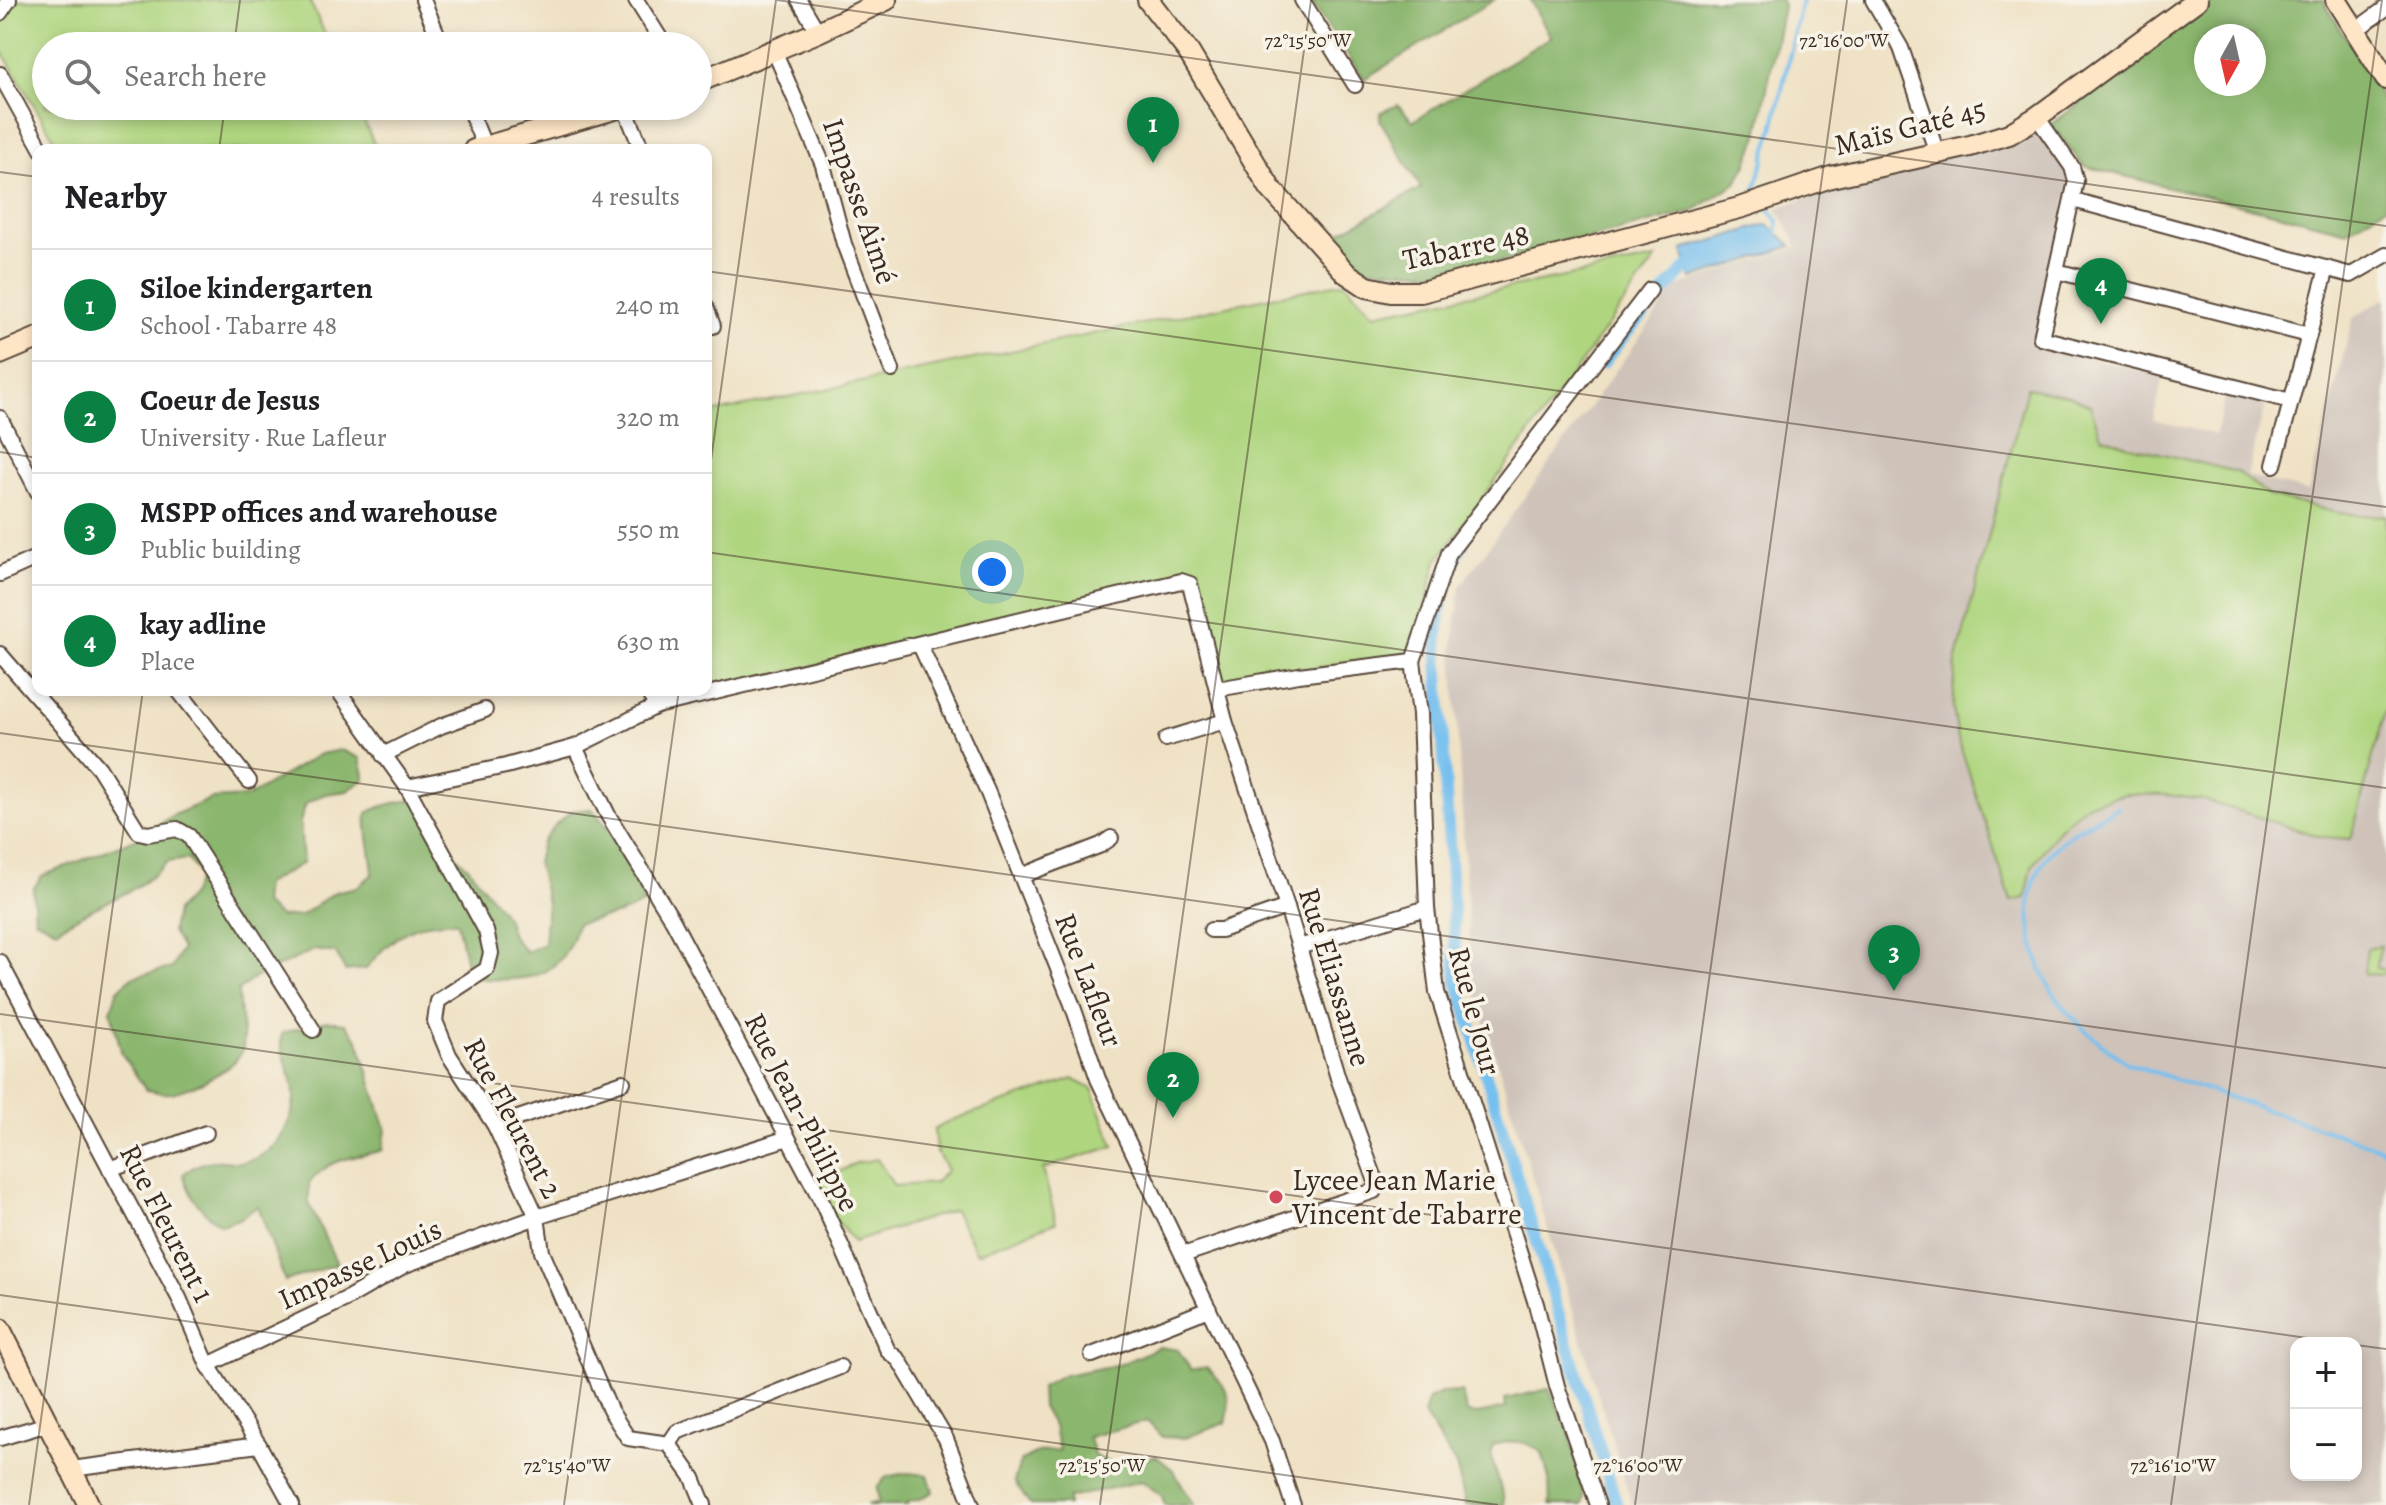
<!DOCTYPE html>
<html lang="en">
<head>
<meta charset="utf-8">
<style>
	body { margin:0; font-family:Alegreya,serif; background:#f2f2f2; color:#202124 }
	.controls { position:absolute; right:24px; bottom:24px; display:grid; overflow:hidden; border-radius:16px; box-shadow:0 4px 12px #0003 }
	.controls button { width:72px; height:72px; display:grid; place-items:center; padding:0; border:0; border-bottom:2px solid #e0e0e0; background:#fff; color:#202124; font:40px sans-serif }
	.compass { position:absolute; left:2194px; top:24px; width:72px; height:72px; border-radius:50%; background:#fff; box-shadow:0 4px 12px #0003; rotate:188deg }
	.you { position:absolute; left:992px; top:572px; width:28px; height:28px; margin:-20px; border:6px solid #fff; border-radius:50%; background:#1a73e8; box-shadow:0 0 0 12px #1a73e833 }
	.badge { display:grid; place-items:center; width:52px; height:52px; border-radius:50%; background:#0b8043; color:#fff; font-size:26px; font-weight:700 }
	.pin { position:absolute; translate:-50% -66px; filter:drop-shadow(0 2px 4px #0008) }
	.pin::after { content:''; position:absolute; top:42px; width:28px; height:24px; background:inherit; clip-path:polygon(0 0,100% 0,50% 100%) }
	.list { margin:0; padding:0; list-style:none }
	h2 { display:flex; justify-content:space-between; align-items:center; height:104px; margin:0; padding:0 32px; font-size:34px }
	h2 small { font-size:26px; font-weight:400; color:#757577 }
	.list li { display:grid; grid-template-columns:52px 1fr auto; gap:24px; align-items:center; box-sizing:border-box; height:112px; padding:0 32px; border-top:2px solid #e0e0e0 }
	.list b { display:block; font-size:30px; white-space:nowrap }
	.list p { margin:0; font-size:26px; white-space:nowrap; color:#757577 }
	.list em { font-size:26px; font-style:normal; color:#757577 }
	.icon { flex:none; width:44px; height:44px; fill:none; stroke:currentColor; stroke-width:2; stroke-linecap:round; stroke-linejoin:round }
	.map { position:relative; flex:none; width:2386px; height:1505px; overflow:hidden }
	.search { position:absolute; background:#fff; box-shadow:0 4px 12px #0003; left:32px; top:32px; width:680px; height:88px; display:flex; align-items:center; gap:20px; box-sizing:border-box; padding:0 28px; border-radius:44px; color:#757577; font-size:30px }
	.panel { position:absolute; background:#fff; box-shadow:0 4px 12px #0003; left:32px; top:144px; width:680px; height:552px; border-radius:16px }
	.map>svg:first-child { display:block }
	.industrial { fill:#cec2b9; fill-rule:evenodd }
	.green { fill:#afd57f; stroke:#75804e; stroke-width:2 }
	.forest { fill:#8bb66e; stroke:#637046; stroke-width:2; fill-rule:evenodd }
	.water { fill:#76c0ef; stroke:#587586; stroke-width:2 }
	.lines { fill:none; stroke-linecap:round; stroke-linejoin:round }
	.stream { stroke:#76c0ef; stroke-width:4 }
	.canal { stroke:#76c0ef; stroke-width:12 }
	.street-casing { stroke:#564537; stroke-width:18 }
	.secondary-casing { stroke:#564537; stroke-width:24 }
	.street { stroke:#fff; stroke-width:14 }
	.secondary { stroke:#fde5c5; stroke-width:20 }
	.ticks { fill:none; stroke:#3b2a1e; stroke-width:2; stroke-opacity:0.45 }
	.poi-dot { fill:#d1495b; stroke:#f7f3e8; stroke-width:3 }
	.labels { text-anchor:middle; stroke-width:7; stroke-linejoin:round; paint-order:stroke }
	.street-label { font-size:30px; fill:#3b2a1e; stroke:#f7f3e8 }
	.poi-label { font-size:30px; fill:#3b2a1e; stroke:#f7f3e8; text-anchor:start }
	.ticks-label { font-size:20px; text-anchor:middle; fill:#3b2a1e; stroke:#f7f3e8; stroke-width:7; stroke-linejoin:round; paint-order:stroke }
</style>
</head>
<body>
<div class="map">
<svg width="2386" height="1505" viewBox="0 0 2386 1505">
	<rect width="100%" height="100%" fill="#f7f3e8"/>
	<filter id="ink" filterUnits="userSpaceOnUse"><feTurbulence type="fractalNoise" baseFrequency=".0125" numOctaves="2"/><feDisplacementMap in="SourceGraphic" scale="16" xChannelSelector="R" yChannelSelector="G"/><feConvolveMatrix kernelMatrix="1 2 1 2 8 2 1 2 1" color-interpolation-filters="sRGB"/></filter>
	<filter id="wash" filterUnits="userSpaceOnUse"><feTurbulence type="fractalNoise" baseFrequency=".006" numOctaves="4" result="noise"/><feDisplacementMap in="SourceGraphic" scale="32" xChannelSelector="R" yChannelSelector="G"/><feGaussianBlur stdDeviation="1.8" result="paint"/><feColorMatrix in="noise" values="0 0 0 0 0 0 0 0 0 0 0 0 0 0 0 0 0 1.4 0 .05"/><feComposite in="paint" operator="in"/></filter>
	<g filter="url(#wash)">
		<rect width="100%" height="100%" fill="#efe1c4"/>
		<!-- industrial -->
		<path class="industrial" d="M2040 132 2072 174 2034 344 2163 376 2153 420 2216 435 2226 392 2266 401 2247 476 2308 492 2353 318 2386 298V515L2374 516 2338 513 2270 496 2254 485 2196 463 2101 436 2090 405 2027 389 1956 662 1953 708 2026 898 2032 866 2059 829 2087 804 2126 794 2167 795 2204 800 2321 837 2351 839 2386 707V1505H1632L1471 976 1453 647 1460 587 1676 287 1798 247 1777 208 1872 176ZM2296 1343H2356V1475H2296Z"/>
		<!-- green -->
		<g class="green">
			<polygon points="13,0 309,0 331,46 46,46 46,106 357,106 377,150 61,150 0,48 0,13"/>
			<polygon points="1656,259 1437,561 1412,654 1224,681 1192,574 665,702 656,690 706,690 706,414 1344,282 1374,314"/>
			<polygon points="2027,388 2070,396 2090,405 2101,436 2126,445 2237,472 2270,496 2338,513 2374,516 2386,515 2386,707 2351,839 2321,837 2204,800 2167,795 2126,794 2087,804 2059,829 2032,866 2026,898 2011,901 1958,739 1953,708 1956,662"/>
			<polygon points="2380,945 2377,968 2386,970 2386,975 2364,974 2367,948"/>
			<polygon points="1073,1079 1092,1089 1114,1146 1043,1169 1056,1222 977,1253 954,1210 854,1242 834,1218 819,1182 856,1163 877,1159 894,1186 935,1183 947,1170 936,1151 934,1130 952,1120"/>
		</g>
		<!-- forest -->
		<g class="forest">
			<polygon points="1317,0 1494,0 1364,79 1312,3"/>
			<polygon points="1530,0 1781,0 1783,6 1758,135 1747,164 1736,183 1691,212 1476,268 1433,272 1367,268 1351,256 1342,245 1337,234 1421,188 1380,120 1381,112 1398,105 1413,121 1551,37"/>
			<path d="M2214 0H2323L2386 105V206L2347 231 2084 166 2051 125ZM2206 36H2254V84H2206Z"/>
			<path d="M341 750 360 758 365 779 347 791 325 794 306 803 300 822 303 863 265 884 263 904 280 917 300 916 335 892 357 887 373 874C372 851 365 837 367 813 387 803 403 800 425 800L453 854 468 867 506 917 512 936 526 952 544 944 547 903 537 862 542 842 556 824 572 811 592 809C617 838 638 865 644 903 619 918 604 916 577 924 563 978 532 981 481 979L466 964 457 922C415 920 391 936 366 969L345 971 336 953 314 950 254 978 238 991C238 1010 245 1029 243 1047 240 1068 191 1089 171 1093 164 1094 154 1091 146 1090L122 1054 111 1011 117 991 132 977 172 968 182 949 172 931 176 911 191 895 200 876 188 859 167 862C137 896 92 904 56 930L35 919 33 889 42 876 135 839 174 815 211 799 247 797 320 754Z"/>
			<path d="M326 1021 345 1023 358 1040 386 1129 383 1150C350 1160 333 1155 309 1183V1204L337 1264 285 1281 258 1206 241 1218 221 1225C200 1211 191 1198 183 1174 197 1164 206 1160 223 1161 229 1161 237 1163 242 1162 272 1158 293 1127 294 1099 296 1075 277 1055 282 1033Z"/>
			<path d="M1159 1347 1178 1350 1191 1370 1207 1367C1226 1387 1233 1395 1226 1423L1184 1438 1162 1437 1147 1421 1088 1437 1095 1456 1114 1465 1156 1456 1173 1470 1194 1505H1165L1162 1496 1142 1481 1068 1498V1505H1030L1014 1481 1021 1461 1039 1452 1059 1450 1054 1428 1042 1407 1041 1387 1060 1376 1121 1364Z"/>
			<path d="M1549 1389 1569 1431 1584 1496 1582 1505H1550L1549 1479 1542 1452C1525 1440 1512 1440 1493 1445 1487 1464 1505 1485 1504 1505H1466L1456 1465 1424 1415 1428 1399 1441 1393 1462 1392 1466 1411 1473 1415 1506 1408 1505 1399Z"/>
			<polygon points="907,1473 928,1475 933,1492 920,1499 908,1502 908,1505 867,1505 879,1502 877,1487 886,1477"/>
		</g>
		<!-- water -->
		<polygon class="water" points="1764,225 1768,225 1792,246 1691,279 1683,250"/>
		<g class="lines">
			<!-- stream -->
			<g class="stream">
				<polyline points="1759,194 1755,189 1773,129 1802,0"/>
				<polyline points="1766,205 1778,221 1777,233"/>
				<path d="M2118 808C2089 823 2052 840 2038 872 2019 913 2035 972 2063 1006 2081 1029 2104 1046 2127 1063L2386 1150"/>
			</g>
			<!-- canal -->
			<g class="canal">
				<polyline points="1603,363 1624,336 1688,266"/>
				<path d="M1464 542C1447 573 1440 603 1437 639L1457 980 1617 1505"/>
			</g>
		</g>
	</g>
	<g filter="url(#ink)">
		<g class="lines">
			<!-- street casing -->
			<g class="street-casing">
				<g id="street">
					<polyline points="423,0 442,46"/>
					<polyline points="636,0 665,46"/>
					<polyline points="799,0 818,32"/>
					<polyline points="1302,0 1355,85"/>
					<polyline points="1873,0 1901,48 1937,153"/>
					<polyline points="0,13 9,0"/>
					<polyline points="2356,30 2386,8"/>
					<polyline points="774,50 823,165 844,244 892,370"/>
					<polyline points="0,74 42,150"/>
					<polyline points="468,106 486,150"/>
					<polyline points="624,106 642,150"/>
					<polyline points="2037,117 2072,167 2076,181 2041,338 2291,401"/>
					<polyline points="2073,200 2351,275 2386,255"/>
					<polyline points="2056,271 2309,335"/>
					<polyline points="706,307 713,326"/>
					<polyline points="0,418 38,492"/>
					<polyline points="2274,465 2327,268"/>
					<polyline points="0,574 38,557"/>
					<polyline points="920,645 988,793 1072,1004 1098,1079 1272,1441 1293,1505"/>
					<polyline points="0,654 99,768 139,832 148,834 177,829 189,836 313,1030"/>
					<polyline points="1413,661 1449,553 1650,290"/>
					<polyline points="1217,689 1299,675 1413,661 1420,714 1427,908 1437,992 1536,1304 1557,1386 1598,1505"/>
					<polyline points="178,690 249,781"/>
					<polyline points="338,690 407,787 486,931 491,953 487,969 438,1001 435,1021 449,1055 495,1126 537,1217 542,1252 610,1410 628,1438 669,1444 693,1478 704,1505"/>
					<polyline points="646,690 657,706"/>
					<polyline points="1166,739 1225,721"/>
					<polyline points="575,747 608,815 673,921 821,1200 888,1351 899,1360 946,1439 972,1505"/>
					<polyline points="383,755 441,726 485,710"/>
					<polyline points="407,787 506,766 575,747 657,706 1181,581 1190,584 1225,721 1287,907 1338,1078 1377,1184 1374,1191 1183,1255"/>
					<polyline points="1021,876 1101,845 1111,838"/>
					<polyline points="1211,930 1221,930 1287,907"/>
					<polyline points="1299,947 1427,908"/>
					<polyline points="0,962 179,1298 208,1365 259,1445 292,1505"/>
					<polyline points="495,1126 623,1082"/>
					<polyline points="110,1169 206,1133"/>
					<polyline points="1092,1355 1209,1309"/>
					<polyline points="208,1365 346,1299 405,1265 537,1217 788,1138"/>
					<polyline points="0,1438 48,1424"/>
					<polyline points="669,1444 677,1432 840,1367"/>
					<polyline points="71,1469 259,1445"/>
				</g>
			</g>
			<!-- secondary casing -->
			<g class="secondary-casing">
				<g id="secondary">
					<polyline points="1148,0 1188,51 1270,188 1346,273 1367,287 1391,292 1421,292 1743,207 1831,177 1970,146 2009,134 2037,117 2197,0"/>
					<polyline points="2336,0 2386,79"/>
					<polyline points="698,82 818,32 886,0"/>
					<polyline points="474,150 625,106"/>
					<polyline points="0,354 38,338"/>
					<polyline points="0,1329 89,1505"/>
				</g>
			</g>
			<!-- street -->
			<use href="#street" class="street"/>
			<!-- secondary -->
			<use href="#secondary" class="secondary"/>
		</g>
	</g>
	<!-- ticks -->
	<path class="ticks" d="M777 0 2386 226M234 46 240 0M219 150 225 106M0 172 38 177M706 271 2386 507M0 452 38 458M706 495 776 0M706 552 2386 788M0 733 2386 1068M0 1014 2343 1343M0 1295 1498 1505M2356 1345 2386 1349M29 1505 143 690M564 1505 679 690M1100 1505 1311 0M1635 1505 1847 0M2171 1505 2382 0"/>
	<!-- markers -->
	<circle class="poi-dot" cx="1276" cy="1197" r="8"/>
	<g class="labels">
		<!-- street labels -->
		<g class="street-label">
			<text transform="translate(1910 127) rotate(-14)" y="10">Maïs Gaté 45</text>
			<text transform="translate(860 201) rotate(71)" y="10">Impasse Aimé</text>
			<text transform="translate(1466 247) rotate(-12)" y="10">Tabarre 48</text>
			<text transform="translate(1335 977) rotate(73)" y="10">Rue Eliassanne</text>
			<text transform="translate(1089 980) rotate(69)" y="10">Rue Lafleur</text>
			<text transform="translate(1475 1011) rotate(75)" y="10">Rue le Jour</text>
			<text transform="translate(802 1112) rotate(63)" y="10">Rue Jean-Philippe</text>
			<text transform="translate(513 1118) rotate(62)" y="10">Rue Fleurent 2</text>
			<text transform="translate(167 1223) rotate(63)" y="10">Rue Fleurent 1</text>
			<text transform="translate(360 1264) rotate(-25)" y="10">Impasse Louis</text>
		</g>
		<!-- poi labels -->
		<g class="poi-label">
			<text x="1292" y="1190">Lycee Jean Marie<tspan x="1292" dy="34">Vincent de Tabarre</tspan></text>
		</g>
	</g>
	<g class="ticks-label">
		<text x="1308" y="47">72°15'50"W</text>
		<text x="1844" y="47">72°16'00"W</text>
		<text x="567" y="1472">72°15'40"W</text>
		<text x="1102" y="1472">72°15'50"W</text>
		<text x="1638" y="1472">72°16'00"W</text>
		<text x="2173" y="1472">72°16'10"W</text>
	</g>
</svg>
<div class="controls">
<button>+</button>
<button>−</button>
</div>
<svg class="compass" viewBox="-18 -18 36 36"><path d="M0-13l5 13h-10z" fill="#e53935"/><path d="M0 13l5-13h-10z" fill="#757577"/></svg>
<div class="you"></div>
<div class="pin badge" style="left:1153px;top:163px">1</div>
<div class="pin badge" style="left:1173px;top:1118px">2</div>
<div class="pin badge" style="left:1894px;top:991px">3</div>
<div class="pin badge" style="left:2101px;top:324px">4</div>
<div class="search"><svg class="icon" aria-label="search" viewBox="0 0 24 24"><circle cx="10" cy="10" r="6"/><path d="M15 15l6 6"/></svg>Search here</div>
<section class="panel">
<h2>Nearby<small>4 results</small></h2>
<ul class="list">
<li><span class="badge">1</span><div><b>Siloe kindergarten</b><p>School · Tabarre 48</p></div><em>240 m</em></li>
<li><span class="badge">2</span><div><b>Coeur de Jesus</b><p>University · Rue Lafleur</p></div><em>320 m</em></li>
<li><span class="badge">3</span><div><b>MSPP offices and warehouse</b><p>Public building</p></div><em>550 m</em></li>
<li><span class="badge">4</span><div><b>kay adline</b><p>Place</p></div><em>630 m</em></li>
</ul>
</section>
</div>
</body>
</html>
